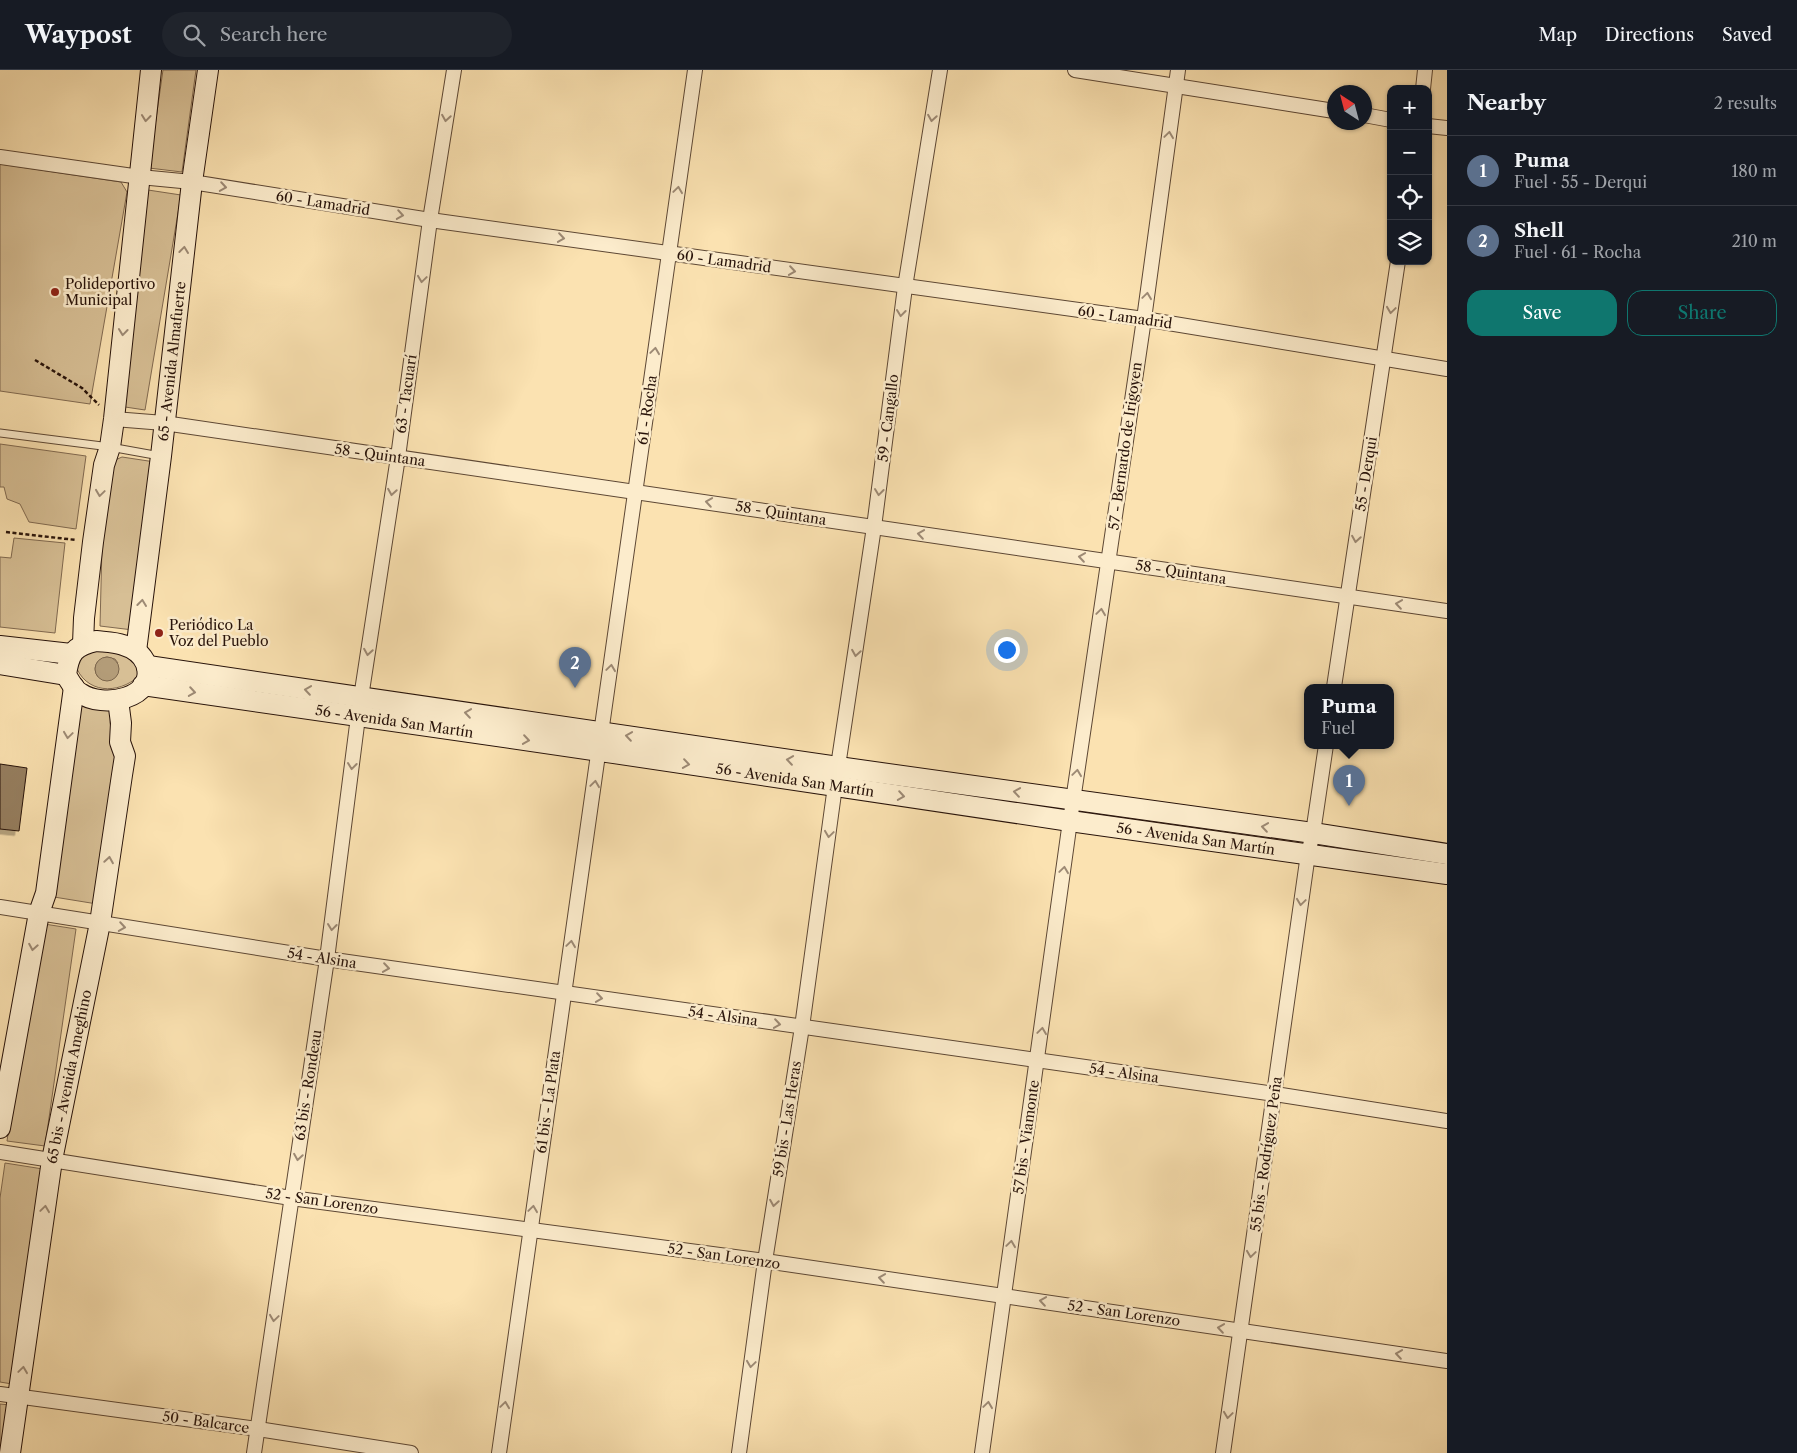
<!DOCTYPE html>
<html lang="en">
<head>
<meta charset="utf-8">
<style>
	body { margin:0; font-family:"Libre Caslon Text",serif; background:#20242c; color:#f1f3f6 }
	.controls { position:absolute; right:15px; top:15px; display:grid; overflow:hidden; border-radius:10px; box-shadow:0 1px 4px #0004 }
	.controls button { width:45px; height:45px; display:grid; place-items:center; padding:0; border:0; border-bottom:1px solid #363941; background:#171b24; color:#f1f3f6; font:25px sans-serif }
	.compass { position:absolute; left:1327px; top:15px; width:45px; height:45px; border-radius:50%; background:#171b24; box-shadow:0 1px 4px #0004; rotate:324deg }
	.you { position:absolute; left:1006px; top:579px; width:18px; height:18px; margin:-12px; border:4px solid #fff; border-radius:50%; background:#1a73e8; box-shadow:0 0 0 8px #1a73e833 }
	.badge { display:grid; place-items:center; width:32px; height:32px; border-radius:50%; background:#0f766e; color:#fff; font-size:16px; font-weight:700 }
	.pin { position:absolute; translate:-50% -41px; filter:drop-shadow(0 1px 2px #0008) }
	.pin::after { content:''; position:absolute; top:26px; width:18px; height:15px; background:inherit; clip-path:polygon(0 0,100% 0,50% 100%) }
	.popup { position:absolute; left:1304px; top:614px; width:90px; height:65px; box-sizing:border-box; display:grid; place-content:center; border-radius:10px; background:#171b24; filter:drop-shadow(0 1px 4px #0005); font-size:16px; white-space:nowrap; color:#9ea1a6 }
	.popup b { font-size:19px; color:#f1f3f6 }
	.popup::after { content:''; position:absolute; left:50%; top:100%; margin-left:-10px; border:10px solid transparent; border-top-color:#171b24 }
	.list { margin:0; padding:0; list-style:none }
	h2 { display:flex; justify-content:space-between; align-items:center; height:65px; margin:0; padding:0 20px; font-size:21px }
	h2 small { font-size:16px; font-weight:400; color:#9ea1a6 }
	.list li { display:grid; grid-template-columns:32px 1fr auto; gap:15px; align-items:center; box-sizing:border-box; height:70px; padding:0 20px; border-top:1px solid #363941 }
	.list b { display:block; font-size:19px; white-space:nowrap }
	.list p { margin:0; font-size:16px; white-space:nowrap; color:#9ea1a6 }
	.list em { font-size:16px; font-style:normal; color:#9ea1a6 }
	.actions { display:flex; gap:10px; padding:15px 20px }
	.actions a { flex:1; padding:11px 0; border:1px solid #0f766e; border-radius:15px; text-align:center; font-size:18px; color:#0f766e }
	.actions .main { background:#0f766e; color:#fff }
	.icon { flex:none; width:28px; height:28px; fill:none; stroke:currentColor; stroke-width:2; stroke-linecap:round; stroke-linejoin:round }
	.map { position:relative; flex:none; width:1447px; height:1383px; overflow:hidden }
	header { display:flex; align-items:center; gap:30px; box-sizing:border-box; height:70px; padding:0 25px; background:#171b24; border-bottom:1px solid #363941 }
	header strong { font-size:24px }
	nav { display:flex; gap:28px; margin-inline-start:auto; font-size:18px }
	.search { width:350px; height:45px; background:#20242c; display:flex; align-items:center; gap:12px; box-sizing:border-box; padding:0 18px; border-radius:28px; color:#9ea1a6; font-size:19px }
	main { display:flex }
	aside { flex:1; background:#171b24 }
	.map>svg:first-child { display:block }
	.green { fill:#d7bf95; stroke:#806950; fill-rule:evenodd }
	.water { fill:#b39c78; stroke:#7b654c }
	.building { fill:#967f61; stroke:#28130a; filter:url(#shadow) }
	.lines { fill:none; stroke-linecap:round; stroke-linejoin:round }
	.lane-casing { stroke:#5d4734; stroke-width:9 }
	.street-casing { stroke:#5d4734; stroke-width:16 }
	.secondary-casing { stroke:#28130a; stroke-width:22 }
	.path { stroke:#28130a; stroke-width:2.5; stroke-dasharray:4 2.5; stroke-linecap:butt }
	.lane { stroke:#fceccc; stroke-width:7 }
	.street { stroke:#fceccc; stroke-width:14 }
	.secondary { stroke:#fceccc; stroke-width:20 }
	.oneway { stroke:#9d8a75 }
	.poi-dot { fill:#8f2418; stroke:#fceccc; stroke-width:2 }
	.labels { text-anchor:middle; stroke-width:5; stroke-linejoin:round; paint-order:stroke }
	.street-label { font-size:14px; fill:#28130a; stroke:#fceccc }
	.poi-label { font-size:14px; fill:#28130a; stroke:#fceccc; text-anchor:start }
</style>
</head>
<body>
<header>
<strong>Waypost</strong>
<div class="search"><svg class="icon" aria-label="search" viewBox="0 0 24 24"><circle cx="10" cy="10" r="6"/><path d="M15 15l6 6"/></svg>Search here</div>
<nav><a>Map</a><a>Directions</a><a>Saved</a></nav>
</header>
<main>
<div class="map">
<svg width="1447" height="1383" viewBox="0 0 1447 1383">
	<defs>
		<filter id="shadow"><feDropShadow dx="-4.5" dy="4.5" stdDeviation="0" flood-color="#0004"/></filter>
	</defs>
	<rect width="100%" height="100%" fill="#fbe2b1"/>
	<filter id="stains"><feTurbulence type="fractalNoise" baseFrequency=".004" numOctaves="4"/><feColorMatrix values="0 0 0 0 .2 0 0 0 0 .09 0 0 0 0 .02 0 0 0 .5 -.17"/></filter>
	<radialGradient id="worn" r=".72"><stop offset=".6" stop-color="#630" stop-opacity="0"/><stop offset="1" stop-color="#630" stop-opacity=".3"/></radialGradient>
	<!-- green -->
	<g class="green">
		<polygon points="163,0 196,0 182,102 149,98"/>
		<polygon points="0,94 121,112 127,122 90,334 0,321"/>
		<polygon points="148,120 181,125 145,340 112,335"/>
		<polygon points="0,374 86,386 76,459 29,452 20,434 7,429 4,417 0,417"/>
		<polygon points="122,387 155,392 133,560 100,556 104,395"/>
		<polygon points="14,468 65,473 55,563 0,557 0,487 11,488"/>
		<path d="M116 579 138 593 139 606C118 625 85 624 75 594L84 582ZM107 587 115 589 118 593 98 607C92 598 96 589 107 587Z"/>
		<polygon points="112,632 110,653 119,691 97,834 54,827 81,634"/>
		<polygon points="1086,741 1292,769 1292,774 1085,746"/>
		<polygon points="38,853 76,859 45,1076 7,1071"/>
		<polygon points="5,1093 43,1099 12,1314 0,1312 0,1128"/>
		<polygon points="0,1334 10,1335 3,1383 0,1383"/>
	</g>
	<!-- water -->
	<circle class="water" cx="107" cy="599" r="12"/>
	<!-- building -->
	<polygon class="building" points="0,694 27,698 19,761 0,759"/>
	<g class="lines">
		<!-- lane casing -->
		<g class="lane-casing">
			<polyline id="lane" points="0,363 110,377 160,386"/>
		</g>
		<!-- street casing -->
		<g class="street-casing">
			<g id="street">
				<polyline points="1075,0 1334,41"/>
				<polyline points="1423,19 1425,0"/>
				<polyline points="1364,45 1391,50"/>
				<polyline points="1428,56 1447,58"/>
				<polyline points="0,87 140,107 192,112 430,150 1144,249 1447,299"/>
				<polyline points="114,349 164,353 1447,541"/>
				<polyline points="1334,617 1398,191"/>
				<polyline points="0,837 327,889 1275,1024 1447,1051"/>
				<polyline points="0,1082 291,1128 765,1191 1447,1291"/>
				<polyline points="0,1324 258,1359 411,1383"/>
				<polyline points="254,1383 327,889 358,647 398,387 430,150 454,0"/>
				<polyline points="499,1383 695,0"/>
				<polyline points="739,1383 765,1191 802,957 835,716 874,457 905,217 940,0"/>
				<polyline points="982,1383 1070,751 1144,249 1178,0"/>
				<polyline points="1223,1383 1308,784 1313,763 1326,675"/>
			</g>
		</g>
		<!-- secondary casing -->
		<g class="secondary-casing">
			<g id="secondary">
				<path d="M96 571C105 572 115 572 123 575 133 578 142 584 146 594 158 629 102 639 80 623 74 620 70 611 66 605 69 583 74 576 96 571Z"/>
				<polyline points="83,574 84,548 93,472 104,395 110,377 114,349 151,0"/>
				<polyline points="0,576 71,584"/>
				<path id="s1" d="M136 581 161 386 192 112 208 0"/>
				<polyline points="0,594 66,605"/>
				<polyline points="147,597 148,596 838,697 1313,763 1447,784"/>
				<path id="s2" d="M143 615 600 681 1070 751 1447 804"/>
				<polyline points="0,1058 39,843 46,823 74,617"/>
				<path id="s3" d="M10 1383 52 1090 100 853 122 705 125 686 120 672 121 653 118 630"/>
			</g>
		</g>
		<!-- path -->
		<g class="path">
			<polyline points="35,290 82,318 99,335"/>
			<polyline points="6,462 76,470"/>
		</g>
		<!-- lane -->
		<use href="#lane" class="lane"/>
		<!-- street -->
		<use href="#street" class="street"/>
		<!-- secondary -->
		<use href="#secondary" class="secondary"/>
	</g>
	<!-- one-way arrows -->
	<defs><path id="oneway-chevron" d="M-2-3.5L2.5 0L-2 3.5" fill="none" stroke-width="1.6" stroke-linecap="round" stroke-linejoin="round" transform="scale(1.25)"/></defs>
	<g class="oneway">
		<use href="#oneway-chevron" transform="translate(146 48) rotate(96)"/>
		<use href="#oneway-chevron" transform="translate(446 48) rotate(99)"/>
		<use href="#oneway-chevron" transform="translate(932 48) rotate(99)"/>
		<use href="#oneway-chevron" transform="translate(1169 65) rotate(-82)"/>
		<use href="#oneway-chevron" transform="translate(223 117) rotate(9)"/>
		<use href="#oneway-chevron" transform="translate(678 120) rotate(-82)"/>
		<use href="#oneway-chevron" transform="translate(400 145) rotate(9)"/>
		<use href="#oneway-chevron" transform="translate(561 168) rotate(8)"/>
		<use href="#oneway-chevron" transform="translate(184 180) rotate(-83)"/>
		<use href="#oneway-chevron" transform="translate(792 201) rotate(8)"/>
		<use href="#oneway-chevron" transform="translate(422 209) rotate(98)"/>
		<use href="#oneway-chevron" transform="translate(1147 226) rotate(-82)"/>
		<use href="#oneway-chevron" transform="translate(1391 240) rotate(98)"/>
		<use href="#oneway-chevron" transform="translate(901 243) rotate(97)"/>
		<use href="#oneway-chevron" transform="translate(123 262) rotate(96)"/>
		<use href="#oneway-chevron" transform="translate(655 281) rotate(-82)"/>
		<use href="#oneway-chevron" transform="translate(392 422) rotate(99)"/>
		<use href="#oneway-chevron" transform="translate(879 422) rotate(97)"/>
		<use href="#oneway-chevron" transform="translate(100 423) rotate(98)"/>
		<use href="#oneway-chevron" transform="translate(709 432) rotate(-171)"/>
		<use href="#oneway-chevron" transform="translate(921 464) rotate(-172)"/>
		<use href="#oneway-chevron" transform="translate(1356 469) rotate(99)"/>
		<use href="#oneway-chevron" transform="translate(1082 487) rotate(-172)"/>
		<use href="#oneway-chevron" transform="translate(142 533) rotate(-83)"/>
		<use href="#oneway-chevron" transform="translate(1399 534) rotate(-172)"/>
		<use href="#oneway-chevron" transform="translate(1101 542) rotate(-82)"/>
		<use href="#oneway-chevron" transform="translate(368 582) rotate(99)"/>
		<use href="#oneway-chevron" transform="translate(856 583) rotate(99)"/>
		<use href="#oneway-chevron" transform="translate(611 598) rotate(-82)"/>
		<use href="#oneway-chevron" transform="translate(308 620) rotate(-172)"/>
		<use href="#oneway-chevron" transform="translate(192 622) rotate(9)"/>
		<use href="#oneway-chevron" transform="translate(468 643) rotate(-172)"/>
		<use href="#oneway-chevron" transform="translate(68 665) rotate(98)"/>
		<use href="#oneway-chevron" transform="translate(629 666) rotate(-172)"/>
		<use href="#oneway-chevron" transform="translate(526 670) rotate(8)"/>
		<use href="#oneway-chevron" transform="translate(790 690) rotate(-172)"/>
		<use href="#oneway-chevron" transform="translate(686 694) rotate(8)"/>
		<use href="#oneway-chevron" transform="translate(352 696) rotate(97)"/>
		<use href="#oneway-chevron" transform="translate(1077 703) rotate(-82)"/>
		<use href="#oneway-chevron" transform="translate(595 714) rotate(-82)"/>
		<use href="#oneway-chevron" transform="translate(1017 722) rotate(-172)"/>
		<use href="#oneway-chevron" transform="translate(901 726) rotate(9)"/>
		<use href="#oneway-chevron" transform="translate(1265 757) rotate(-172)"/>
		<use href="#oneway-chevron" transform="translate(829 764) rotate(98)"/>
		<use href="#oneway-chevron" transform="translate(109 790) rotate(-81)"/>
		<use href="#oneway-chevron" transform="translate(1064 800) rotate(-82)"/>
		<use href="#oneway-chevron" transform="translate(1301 832) rotate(98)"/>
		<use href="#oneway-chevron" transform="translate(122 857) rotate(9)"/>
		<use href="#oneway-chevron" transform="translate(332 857) rotate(97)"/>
		<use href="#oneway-chevron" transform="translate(571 874) rotate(-82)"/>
		<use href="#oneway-chevron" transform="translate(33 877) rotate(100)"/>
		<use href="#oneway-chevron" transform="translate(386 898) rotate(8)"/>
		<use href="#oneway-chevron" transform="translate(599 928) rotate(8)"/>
		<use href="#oneway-chevron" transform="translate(777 954) rotate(8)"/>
		<use href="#oneway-chevron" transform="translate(1042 961) rotate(-82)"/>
		<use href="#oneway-chevron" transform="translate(298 1087) rotate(99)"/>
		<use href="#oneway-chevron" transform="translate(774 1133) rotate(99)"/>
		<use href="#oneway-chevron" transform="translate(45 1139) rotate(-82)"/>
		<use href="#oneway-chevron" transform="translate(533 1139) rotate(-82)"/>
		<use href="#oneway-chevron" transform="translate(1011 1174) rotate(-82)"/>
		<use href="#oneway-chevron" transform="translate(1251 1184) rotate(98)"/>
		<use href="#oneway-chevron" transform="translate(882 1208) rotate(-172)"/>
		<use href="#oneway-chevron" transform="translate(1043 1231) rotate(-172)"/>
		<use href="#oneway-chevron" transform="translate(274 1248) rotate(98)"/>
		<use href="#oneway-chevron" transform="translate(1221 1258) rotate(-172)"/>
		<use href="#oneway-chevron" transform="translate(1399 1284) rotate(-172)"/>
		<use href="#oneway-chevron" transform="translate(751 1294) rotate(98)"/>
		<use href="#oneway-chevron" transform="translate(23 1300) rotate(-82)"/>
		<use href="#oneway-chevron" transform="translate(505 1335) rotate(-82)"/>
		<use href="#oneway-chevron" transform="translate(988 1335) rotate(-82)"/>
		<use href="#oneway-chevron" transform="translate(1228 1345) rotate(98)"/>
	</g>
	<!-- markers -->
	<g class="poi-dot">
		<circle cx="55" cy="222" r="5"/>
		<circle cx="159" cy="563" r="5"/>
	</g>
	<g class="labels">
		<!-- street labels -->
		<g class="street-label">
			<text transform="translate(323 133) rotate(9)" y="5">60 - Lamadrid</text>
			<text transform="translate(724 191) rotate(8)" y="5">60 - Lamadrid</text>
			<text transform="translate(1125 247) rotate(8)" y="5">60 - Lamadrid</text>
			<text dy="5" stroke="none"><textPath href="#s1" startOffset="292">65 - Avenida Almafuerte</textPath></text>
			<text transform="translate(406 324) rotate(-82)" y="5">63 - Tacuarí</text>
			<text transform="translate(647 340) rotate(-82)" y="5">61 - Rocha</text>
			<text transform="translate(888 348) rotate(-83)" y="5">59 - Cangallo</text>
			<text transform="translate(1125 376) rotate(-82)" y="5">57 - Bernardo de Irigoyen</text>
			<text transform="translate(380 385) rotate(8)" y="5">58 - Quintana</text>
			<text transform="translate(1366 404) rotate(-81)" y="5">55 - Derqui</text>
			<text transform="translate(781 443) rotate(9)" y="5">58 - Quintana</text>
			<text transform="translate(1181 502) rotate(9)" y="5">58 - Quintana</text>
			<text dy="5" stroke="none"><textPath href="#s2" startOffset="254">56 - Avenida San Martín</textPath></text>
			<text dy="5" stroke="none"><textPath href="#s2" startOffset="659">56 - Avenida San Martín</textPath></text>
			<text dy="5" stroke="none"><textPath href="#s2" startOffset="1064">56 - Avenida San Martín</textPath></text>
			<text transform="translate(322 888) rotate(9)" y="5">54 - Alsina</text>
			<text transform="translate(723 946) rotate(8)" y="5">54 - Alsina</text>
			<text transform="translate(1124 1003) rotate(8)" y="5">54 - Alsina</text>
			<text dy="5" stroke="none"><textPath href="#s3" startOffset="381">65 bis - Avenida Ameghino</textPath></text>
			<text transform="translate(308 1015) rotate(-81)" y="5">63 bis - Rondeau</text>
			<text transform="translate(548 1032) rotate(-82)" y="5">61 bis - La Plata</text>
			<text transform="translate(787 1049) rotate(-81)" y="5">59 bis - Las Heras</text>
			<text transform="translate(1026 1067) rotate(-82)" y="5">57 bis - Viamonte</text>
			<text transform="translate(1266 1084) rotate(-82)" y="5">55 bis - Rodríguez Peña</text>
			<text transform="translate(322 1131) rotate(8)" y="5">52 - San Lorenzo</text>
			<text transform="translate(724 1186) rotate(8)" y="5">52 - San Lorenzo</text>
			<text transform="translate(1124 1243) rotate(8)" y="5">52 - San Lorenzo</text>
			<text transform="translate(206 1352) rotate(8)" y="5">50 - Balcarce</text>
		</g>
		<!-- poi labels -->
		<g class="poi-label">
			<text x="65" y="219">Polideportivo<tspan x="65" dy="16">Municipal</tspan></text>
			<text x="169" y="560">Periódico La<tspan x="169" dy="16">Voz del Pueblo</tspan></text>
		</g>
	</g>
	<rect width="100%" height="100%" filter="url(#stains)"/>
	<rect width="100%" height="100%" fill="url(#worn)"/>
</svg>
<div class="controls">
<button>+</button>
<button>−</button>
<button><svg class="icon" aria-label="locate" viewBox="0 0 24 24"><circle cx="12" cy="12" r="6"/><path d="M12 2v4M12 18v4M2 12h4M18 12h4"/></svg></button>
<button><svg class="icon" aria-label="layers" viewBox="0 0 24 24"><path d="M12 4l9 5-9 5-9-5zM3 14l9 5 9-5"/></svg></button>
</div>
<svg class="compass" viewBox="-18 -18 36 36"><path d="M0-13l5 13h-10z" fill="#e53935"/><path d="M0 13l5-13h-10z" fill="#9ea1a6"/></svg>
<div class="you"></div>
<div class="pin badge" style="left:1349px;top:736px;background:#5c6f8a">1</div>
<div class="popup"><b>Puma</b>Fuel</div>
<div class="pin badge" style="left:575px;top:618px;background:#5c6f8a">2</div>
</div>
<aside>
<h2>Nearby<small>2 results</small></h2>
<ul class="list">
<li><span class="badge" style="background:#5c6f8a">1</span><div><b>Puma</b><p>Fuel · 55 - Derqui</p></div><em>180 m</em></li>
<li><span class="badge" style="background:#5c6f8a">2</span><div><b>Shell</b><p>Fuel · 61 - Rocha</p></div><em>210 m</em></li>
</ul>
<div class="actions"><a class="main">Save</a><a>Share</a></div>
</aside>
</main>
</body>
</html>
